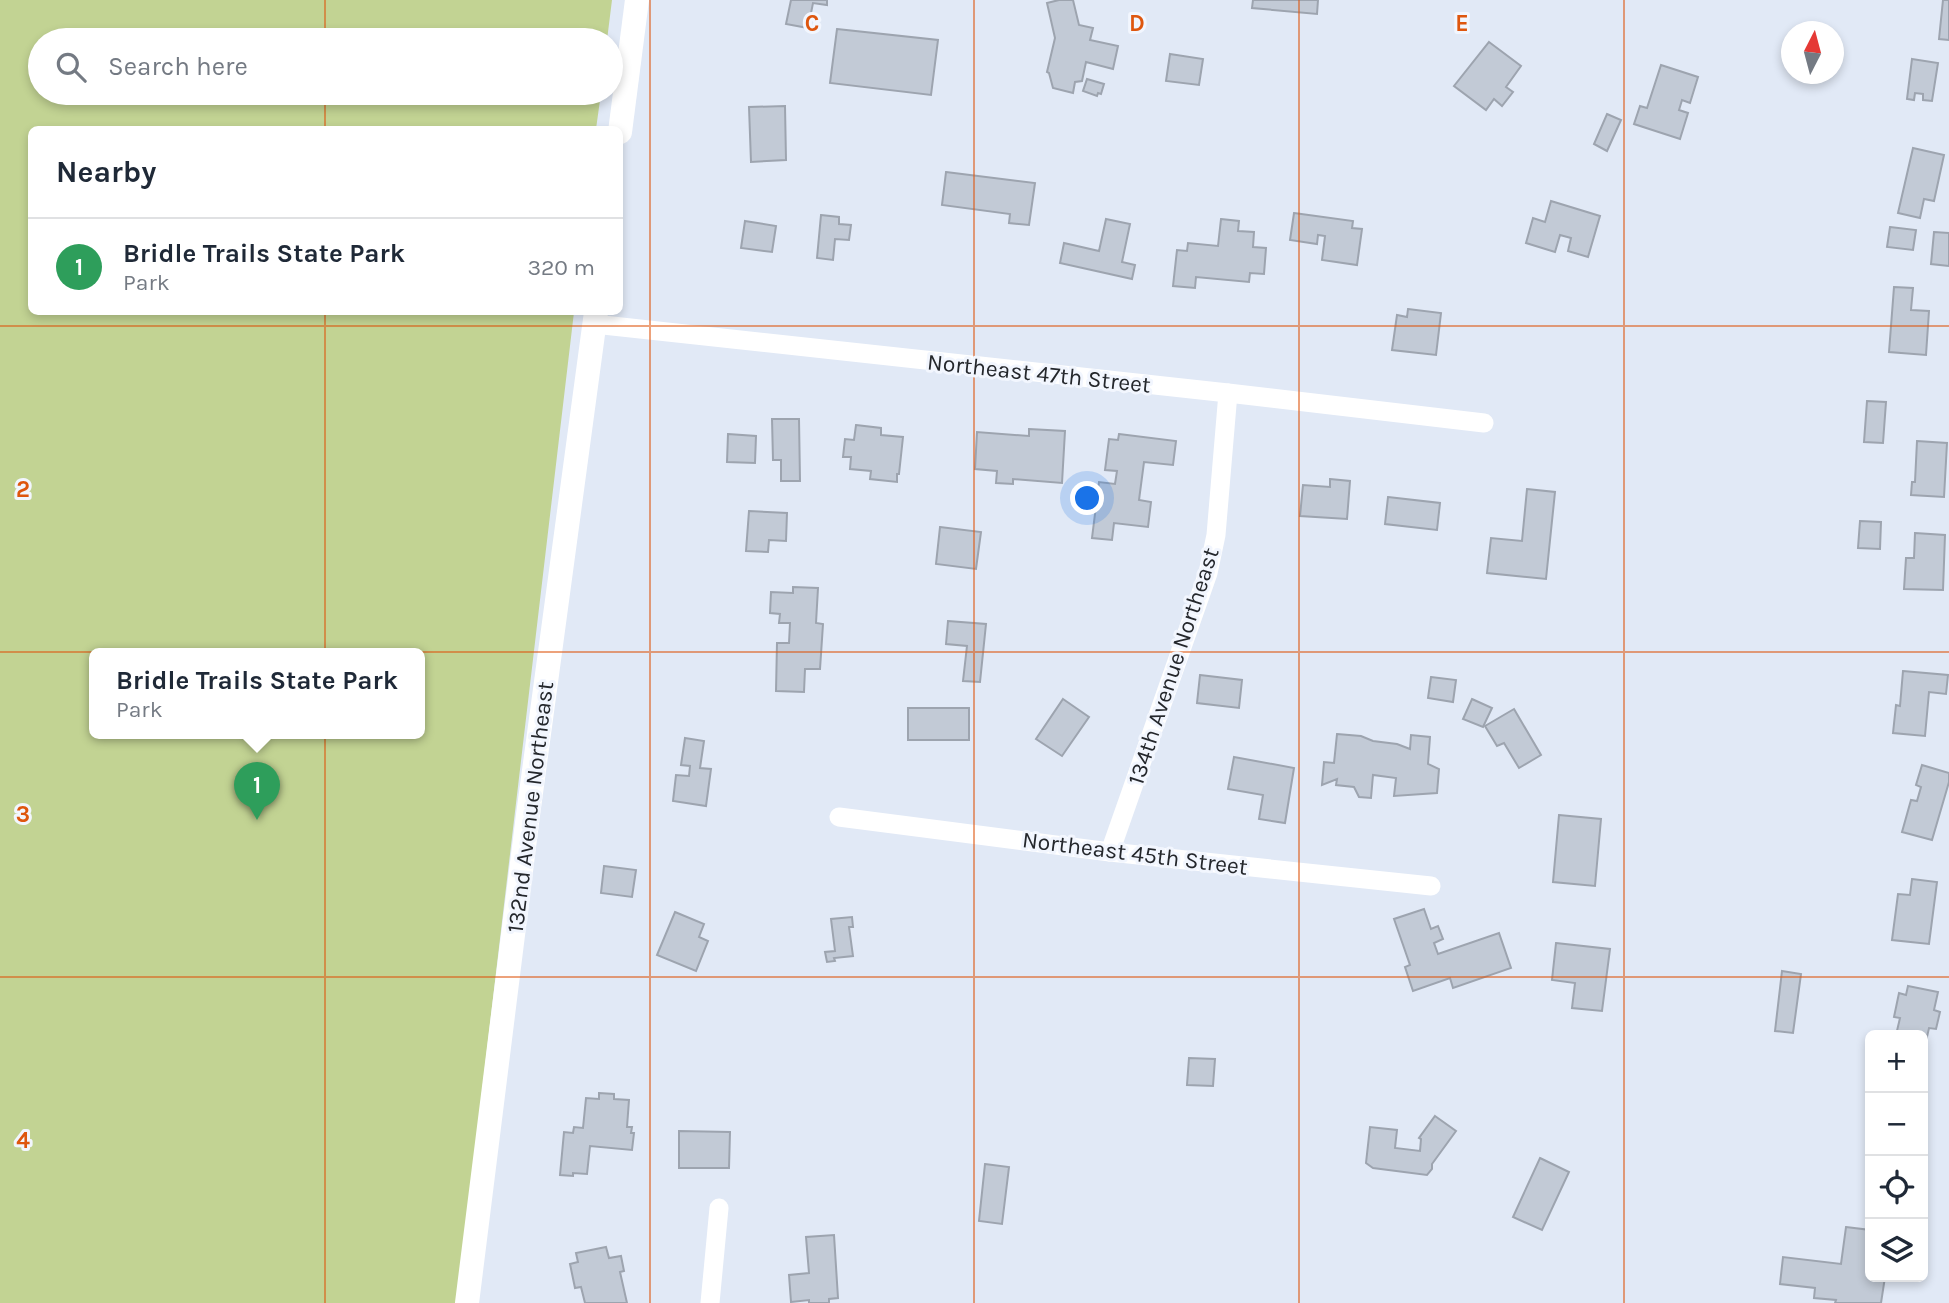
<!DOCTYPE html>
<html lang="en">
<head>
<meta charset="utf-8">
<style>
	body { margin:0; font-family:Karla,sans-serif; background:#f2f2f3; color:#1f2937 }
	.controls { position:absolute; right:21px; bottom:21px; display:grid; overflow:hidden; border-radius:10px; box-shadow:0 4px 10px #0003 }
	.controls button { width:63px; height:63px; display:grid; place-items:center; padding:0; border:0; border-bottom:2px solid #e0e1e3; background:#fff; color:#1f2937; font:35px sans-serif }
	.compass { position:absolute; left:1781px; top:21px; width:63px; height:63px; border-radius:50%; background:#fff; box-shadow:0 4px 10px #0003; rotate:6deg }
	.you { position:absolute; left:1088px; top:499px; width:24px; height:24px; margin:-18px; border:5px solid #fff; border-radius:50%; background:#1a73e8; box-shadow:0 0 0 10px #1a73e833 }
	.badge { display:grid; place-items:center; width:46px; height:46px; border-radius:50%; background:#b45309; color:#fff; font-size:23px; font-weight:700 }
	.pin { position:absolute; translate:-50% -58px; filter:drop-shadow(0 2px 4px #0008) }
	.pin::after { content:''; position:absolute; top:37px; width:24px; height:21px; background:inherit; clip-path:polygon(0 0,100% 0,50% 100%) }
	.popup { position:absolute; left:89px; top:648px; width:336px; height:91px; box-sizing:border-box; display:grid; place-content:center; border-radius:10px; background:#fff; filter:drop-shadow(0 2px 5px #0005); font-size:23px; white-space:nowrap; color:#747a83 }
	.popup b { font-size:26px; color:#1f2937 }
	.popup::after { content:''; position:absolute; left:50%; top:100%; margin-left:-14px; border:14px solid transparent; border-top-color:#fff }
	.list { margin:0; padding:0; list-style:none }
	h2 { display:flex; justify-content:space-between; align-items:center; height:91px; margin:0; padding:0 28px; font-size:30px }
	h2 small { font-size:23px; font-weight:400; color:#747a83 }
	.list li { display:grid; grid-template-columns:46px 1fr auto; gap:21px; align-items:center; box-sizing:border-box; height:98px; padding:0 28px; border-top:2px solid #e0e1e3 }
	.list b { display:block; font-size:26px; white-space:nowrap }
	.list p { margin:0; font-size:23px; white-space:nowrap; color:#747a83 }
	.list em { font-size:23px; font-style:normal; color:#747a83 }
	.icon { flex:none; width:38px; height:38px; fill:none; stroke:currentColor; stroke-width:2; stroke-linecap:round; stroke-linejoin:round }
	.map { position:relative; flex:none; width:1949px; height:1303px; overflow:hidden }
	.search { position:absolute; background:#fff; box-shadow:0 4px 10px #0003; left:28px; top:28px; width:595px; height:77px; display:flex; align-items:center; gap:18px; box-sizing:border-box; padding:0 24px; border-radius:38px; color:#747a83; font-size:26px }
	.panel { position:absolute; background:#fff; box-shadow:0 4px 10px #0003; left:28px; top:126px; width:595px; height:189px; border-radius:10px }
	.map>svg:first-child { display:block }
	.green { fill:#c2d393; fill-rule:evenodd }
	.building { fill:#c2cad6; stroke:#9da4af; stroke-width:2 }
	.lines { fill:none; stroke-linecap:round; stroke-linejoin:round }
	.minor { stroke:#fff; stroke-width:19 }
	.tertiary { stroke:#fff; stroke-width:24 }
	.grid { fill:none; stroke:#de560e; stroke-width:2; stroke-opacity:0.55 }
	.labels { text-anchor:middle; stroke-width:6; stroke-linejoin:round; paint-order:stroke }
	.street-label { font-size:23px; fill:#24272c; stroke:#f2f6fe }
	.grid-label { font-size:23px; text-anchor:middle; font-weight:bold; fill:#de560e; stroke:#f2f6fe; stroke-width:6; stroke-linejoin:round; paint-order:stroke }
</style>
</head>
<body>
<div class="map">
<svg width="1949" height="1303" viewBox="0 0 1949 1303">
	<rect width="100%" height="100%" fill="#e1e9f6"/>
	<!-- green -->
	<path class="green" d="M0 0H612L607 40H40V93H601L596 129 32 130V312H574L457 1303H0ZM94 654H420V734H94Z"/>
	<!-- building -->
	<g class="building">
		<polygon points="791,0 827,0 827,5 813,3 808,28 786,24"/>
		<polygon points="1059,0 1073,0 1079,25 1093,28 1090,40 1118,46 1113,69 1086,62 1082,81 1075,82 1073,93 1053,88 1049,73 1047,72 1055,38 1047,3"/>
		<polygon points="1253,0 1318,0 1317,14 1252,8"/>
		<polygon points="1943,0 1949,0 1949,40 1939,39"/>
		<polygon points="837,29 938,40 931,95 830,83"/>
		<polygon points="1489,42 1521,66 1506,87 1513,92 1502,106 1494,99 1486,110 1454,86"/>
		<polygon points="1170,54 1203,59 1199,85 1166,81"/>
		<polygon points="1912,59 1938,63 1932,101 1923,100 1923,94 1915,93 1914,100 1907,99"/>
		<polygon points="1661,65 1698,77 1690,103 1682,100 1679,110 1688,113 1680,139 1634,124 1640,106 1647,108"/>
		<polygon points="1087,79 1104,84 1101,94 1098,93 1097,96 1083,91"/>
		<polygon points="785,106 786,160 751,162 749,107"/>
		<polygon points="1607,114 1621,120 1607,151 1594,144"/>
		<polygon points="1913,148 1944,155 1934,201 1924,199 1920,218 1898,213"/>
		<polygon points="946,172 1035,183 1029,225 1009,223 1010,214 942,205"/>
		<polygon points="1551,201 1600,216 1588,257 1568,251 1571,238 1560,235 1555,252 1526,243 1533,218 1545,222"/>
		<polygon points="1294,213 1353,221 1352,228 1362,229 1357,265 1322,260 1325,236 1318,235 1317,244 1290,240"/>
		<polygon points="821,215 839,217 839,224 851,225 849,240 835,239 833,260 817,258"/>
		<polygon points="1106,219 1130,224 1122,262 1135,265 1132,279 1060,263 1064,243 1099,251"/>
		<polygon points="1221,219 1239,221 1238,231 1254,232 1253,247 1266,248 1264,274 1250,273 1249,282 1196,277 1195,288 1173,286 1177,250 1187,251 1188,243 1218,246"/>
		<polygon points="745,221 776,226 772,252 741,248"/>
		<polygon points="1890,227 1916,230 1913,250 1887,247"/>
		<polygon points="1934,232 1949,233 1949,266 1931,264"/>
		<polygon points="1894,287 1913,288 1911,310 1929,311 1926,355 1889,352"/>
		<polygon points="1408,309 1441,313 1436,355 1392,350 1397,315 1407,317"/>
		<polygon points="1867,401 1886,402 1883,443 1864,442"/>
		<polygon points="772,419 799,419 800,481 781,481 781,460 773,460"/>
		<polygon points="856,425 881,428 881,435 903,437 899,474 897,474 897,482 870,479 871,471 850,469 851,457 843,457 845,439 854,440"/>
		<polygon points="1029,429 1065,431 1062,483 1013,479 1013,484 996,483 997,471 975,469 977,432 1029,436"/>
		<polygon points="728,434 756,436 755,463 727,462"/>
		<polygon points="1119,434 1176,441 1173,465 1144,462 1139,500 1151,502 1148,527 1114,523 1112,540 1092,538 1099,482 1115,484 1117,471 1105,470 1109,439 1118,440"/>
		<polygon points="1917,441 1947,443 1944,497 1911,495 1912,482 1915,482"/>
		<polygon points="1330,479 1350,481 1347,519 1300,516 1303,485 1330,487"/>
		<polygon points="1527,489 1555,492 1546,579 1487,573 1491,538 1522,541"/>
		<polygon points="1388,497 1440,503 1437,530 1385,524"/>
		<polygon points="749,511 787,513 786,541 769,540 768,552 746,551"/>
		<polygon points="1860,521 1881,522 1880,549 1858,548"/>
		<polygon points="940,527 981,532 976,569 936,564"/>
		<polygon points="1915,533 1945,535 1943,590 1904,589 1906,558 1914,558"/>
		<polygon points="793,587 818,588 816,623 823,624 820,669 805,669 804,692 776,691 777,643 789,643 790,623 779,623 780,614 770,613 771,592 793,593"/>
		<polygon points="948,621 986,624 980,682 963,681 967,646 946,644"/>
		<polygon points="1903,671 1948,675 1946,694 1929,692 1925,736 1893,733 1896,705 1900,706"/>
		<polygon points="1200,675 1242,680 1239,708 1197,703"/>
		<polygon points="1431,677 1456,680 1453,702 1428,698"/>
		<polygon points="1063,699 1089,717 1062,756 1036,739"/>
		<polygon points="1472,699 1492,708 1483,727 1463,719"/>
		<rect x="908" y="708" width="61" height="32"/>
		<polygon points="1514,709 1541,755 1519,768 1504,743 1497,746 1485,726"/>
		<polygon points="1337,734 1361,736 1373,741 1397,744 1410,749 1411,735 1430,737 1428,764 1439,769 1437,793 1394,796 1396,778 1373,775 1371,798 1359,797 1354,787 1336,785 1337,779 1322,785 1324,762 1334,763"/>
		<polygon points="685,738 704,741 700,768 711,769 706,806 673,801 676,775 689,776 690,766 681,765"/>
		<polygon points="1234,757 1294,768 1285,823 1259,819 1263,795 1228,789"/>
		<polygon points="1922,765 1949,773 1949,782 1932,840 1902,832 1911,800 1917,801 1921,787 1916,785"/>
		<polygon points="1559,815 1601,819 1595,886 1553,882"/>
		<polygon points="604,866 636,870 632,897 601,893"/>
		<polygon points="1912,879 1937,882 1929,944 1892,940 1898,894 1910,895"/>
		<polygon points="1424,909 1431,929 1438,926 1443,939 1434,943 1438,954 1499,933 1511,968 1453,988 1450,978 1413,991 1405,967 1410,965 1394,919"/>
		<polygon points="675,912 704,924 699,937 708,941 696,971 657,955"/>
		<polygon points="852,917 853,927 849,927 853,956 834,958 835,961 827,962 825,952 835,951 831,919"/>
		<polygon points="1556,943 1610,949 1602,1011 1572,1008 1575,983 1552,980"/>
		<polygon points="1782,971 1801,974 1793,1033 1775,1031"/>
		<polygon points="1908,986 1938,992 1934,1010 1940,1012 1936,1029 1929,1028 1924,1050 1923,1049 1923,1035 1896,1035 1900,1018 1894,1017 1899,993 1906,995"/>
		<polygon points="1189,1058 1215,1059 1213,1086 1187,1085"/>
		<polygon points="599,1093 614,1094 614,1099 629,1100 627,1127 632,1127 631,1133 634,1133 632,1150 590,1146 587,1174 573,1173 573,1176 560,1175 564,1132 573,1133 574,1127 583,1128 586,1098 599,1099"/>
		<polygon points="1435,1116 1456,1131 1432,1164 1432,1169 1427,1175 1373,1168 1366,1163 1370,1127 1397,1130 1395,1148 1420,1151 1421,1139 1419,1138"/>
		<polygon points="679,1131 730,1132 729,1168 679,1168"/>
		<polygon points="1540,1158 1569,1172 1542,1230 1513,1217"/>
		<polygon points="985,1164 1009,1167 1002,1224 979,1221"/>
		<polygon points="1846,1227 1870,1230 1870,1277 1885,1277 1881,1303 1835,1303 1836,1300 1814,1298 1815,1288 1780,1284 1783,1257 1841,1264"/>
		<polygon points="834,1235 838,1298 829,1299 829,1303 809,1303 809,1300 791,1302 789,1275 809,1273 806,1237"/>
		<polygon points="606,1247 609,1258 621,1256 624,1271 620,1272 627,1303 585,1303 581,1287 575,1288 570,1264 578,1262 576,1253"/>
	</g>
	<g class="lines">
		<!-- minor -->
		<g class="minor">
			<polyline points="594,324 1228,393 1484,423"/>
			<polyline points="839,817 1110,852 1431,886"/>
			<polyline points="1110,852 1208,573 1216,535 1228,393"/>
			<polyline points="710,1303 719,1208"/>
		</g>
		<!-- tertiary -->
		<g class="tertiary">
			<polyline points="620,132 637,0"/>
			<polyline points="467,1303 528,815 596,312"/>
		</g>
	</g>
	<!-- grid -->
	<path class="grid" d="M325 0V40M650 0V1303M974 0V1303M1299 0V1303M1624 0V1303M325 93V130M325 312V1303M0 326H1949M0 652H1949M0 977H1949"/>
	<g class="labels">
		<!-- street labels -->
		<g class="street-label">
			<text transform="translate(1039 373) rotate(6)" y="8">Northeast 47th Street</text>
			<text transform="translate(1173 666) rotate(-72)" y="8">134th Avenue Northeast</text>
			<text transform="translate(530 807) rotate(-83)" y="8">132nd Avenue Northeast</text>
			<text transform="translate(1135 853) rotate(7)" y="8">Northeast 45th Street</text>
		</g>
	</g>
	<g class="grid-label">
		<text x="812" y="31">C</text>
		<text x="1137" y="31">D</text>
		<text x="1462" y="31">E</text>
		<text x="23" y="497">2</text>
		<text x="23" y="822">3</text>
		<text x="23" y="1148">4</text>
	</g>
</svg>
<div class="controls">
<button>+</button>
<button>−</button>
<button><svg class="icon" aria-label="locate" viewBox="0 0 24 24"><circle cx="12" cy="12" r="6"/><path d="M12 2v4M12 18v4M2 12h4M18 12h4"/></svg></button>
<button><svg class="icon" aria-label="layers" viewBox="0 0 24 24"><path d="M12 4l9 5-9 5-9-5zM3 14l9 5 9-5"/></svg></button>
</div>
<svg class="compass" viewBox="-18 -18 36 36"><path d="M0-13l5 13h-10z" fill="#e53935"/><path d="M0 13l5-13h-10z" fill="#747a83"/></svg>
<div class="you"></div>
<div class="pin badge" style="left:257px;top:820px;background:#2e9e5b">1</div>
<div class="popup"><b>Bridle Trails State Park</b>Park</div>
<div class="search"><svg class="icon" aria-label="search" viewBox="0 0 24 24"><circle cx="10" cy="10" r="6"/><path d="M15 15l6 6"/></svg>Search here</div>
<section class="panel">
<h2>Nearby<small></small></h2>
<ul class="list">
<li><span class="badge" style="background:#2e9e5b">1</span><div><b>Bridle Trails State Park</b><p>Park</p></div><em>320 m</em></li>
</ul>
</section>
</div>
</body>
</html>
